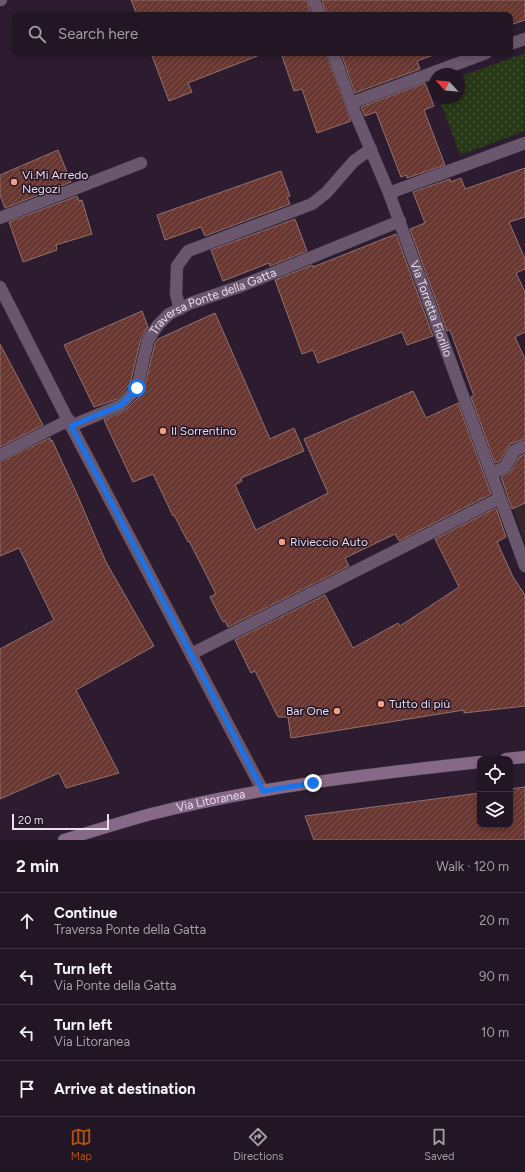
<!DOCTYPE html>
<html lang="en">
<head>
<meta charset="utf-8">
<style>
	body { margin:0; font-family:Figtree,sans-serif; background:#2e2231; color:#f1f3f6 }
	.controls { position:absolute; right:12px; bottom:12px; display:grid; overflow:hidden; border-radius:8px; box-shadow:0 2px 6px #0003 }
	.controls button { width:36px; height:36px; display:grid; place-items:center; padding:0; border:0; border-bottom:1px solid #3f3441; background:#221524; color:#f1f3f6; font:20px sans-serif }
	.compass { position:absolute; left:429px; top:68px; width:36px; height:36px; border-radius:50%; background:#221524; box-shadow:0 2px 6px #0003; rotate:296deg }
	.scale { position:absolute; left:12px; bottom:10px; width:97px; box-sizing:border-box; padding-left:4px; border:2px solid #e9deeb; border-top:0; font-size:11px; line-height:14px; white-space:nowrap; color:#e9deeb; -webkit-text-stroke:3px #231326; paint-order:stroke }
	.stop { position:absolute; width:12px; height:12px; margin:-9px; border:3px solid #1a73e8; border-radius:50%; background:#fff }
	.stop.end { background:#1a73e8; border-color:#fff; box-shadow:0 1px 4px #0008 }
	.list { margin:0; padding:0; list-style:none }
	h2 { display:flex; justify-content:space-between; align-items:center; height:52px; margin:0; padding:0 16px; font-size:17px }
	h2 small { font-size:13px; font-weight:400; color:#a29fa6 }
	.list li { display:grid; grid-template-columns:26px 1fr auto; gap:12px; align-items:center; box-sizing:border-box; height:56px; padding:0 16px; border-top:1px solid #3f3441 }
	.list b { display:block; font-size:15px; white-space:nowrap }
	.list p { margin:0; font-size:13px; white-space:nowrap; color:#a29fa6 }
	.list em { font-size:13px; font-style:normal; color:#a29fa6 }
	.icon { flex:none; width:22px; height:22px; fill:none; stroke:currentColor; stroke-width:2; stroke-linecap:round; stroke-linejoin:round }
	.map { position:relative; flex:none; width:525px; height:840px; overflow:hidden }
	.search { position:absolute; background:#221524; box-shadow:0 2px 6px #0003; left:12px; right:12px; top:12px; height:44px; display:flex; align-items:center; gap:10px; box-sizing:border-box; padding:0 14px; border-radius:8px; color:#a29fa6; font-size:15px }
	.sheet { height:276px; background:#221524 }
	nav { display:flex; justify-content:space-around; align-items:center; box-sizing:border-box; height:56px; border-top:1px solid #3f3441; background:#221524; font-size:11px; color:#a29fa6 }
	nav a { display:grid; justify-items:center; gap:2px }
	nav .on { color:#b45309 }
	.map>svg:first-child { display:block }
	.education { fill:#38252a }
	.grass { fill:url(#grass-dots) }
	.building { fill:url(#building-hatch); stroke:#92716c }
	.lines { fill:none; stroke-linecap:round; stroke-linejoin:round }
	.lane-casing { stroke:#443646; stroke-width:13 }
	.street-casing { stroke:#443646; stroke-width:13 }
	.secondary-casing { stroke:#443646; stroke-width:13 }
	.lane { stroke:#6a576d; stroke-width:12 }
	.street { stroke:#6a576d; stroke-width:12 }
	.secondary { stroke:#866987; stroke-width:12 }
	.route { stroke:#1a73e8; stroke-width:5 }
	.poi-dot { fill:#f2a080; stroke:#231326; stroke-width:1.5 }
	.labels { text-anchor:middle; stroke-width:3; stroke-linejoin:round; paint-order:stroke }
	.poi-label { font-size:12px; fill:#e9deeb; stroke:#231326; text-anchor:start }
	.street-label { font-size:12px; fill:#e9deeb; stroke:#231326 }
</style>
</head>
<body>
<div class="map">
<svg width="525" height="840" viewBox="0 0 525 840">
	<defs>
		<pattern id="grass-dots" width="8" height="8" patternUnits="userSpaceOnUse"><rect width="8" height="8" fill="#263816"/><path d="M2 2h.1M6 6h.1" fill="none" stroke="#465438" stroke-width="1.8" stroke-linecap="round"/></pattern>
		<pattern id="building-hatch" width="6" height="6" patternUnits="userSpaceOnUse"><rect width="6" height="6" fill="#683731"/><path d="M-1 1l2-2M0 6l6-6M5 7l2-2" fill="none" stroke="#7e544f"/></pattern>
	</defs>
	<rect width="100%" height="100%" fill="#2d1c30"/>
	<!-- education -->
	<polygon class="education" points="525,466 525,542 513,508"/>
	<!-- grass -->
	<polygon class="grass" points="525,53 525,131 460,155 439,98 459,98 459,77"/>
	<!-- building -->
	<g class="building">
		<polygon points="131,0 307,0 311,15 137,15"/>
		<polygon points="322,0 525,0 525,20 510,25 510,15 326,15"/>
		<polygon points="151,53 265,53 188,83 192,92 169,101"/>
		<polygon points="281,53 326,53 351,121 317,133 302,89 294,91"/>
		<polygon points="341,53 439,53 417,61 420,69 355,93"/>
		<polygon points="425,83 434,106 424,110 445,165 407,178 406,175 401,177 376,112 365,116 361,107"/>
		<polygon points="58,150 71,182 5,208 0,195 0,175"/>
		<polygon points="525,168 525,217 509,222 525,259 525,269 516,273 525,292 525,332 515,337 525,359 525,439 510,444 500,461 495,463 471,397 474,396 450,330 447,331 410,229 425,223 413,192 450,179 451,182 461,178 465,189"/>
		<polygon points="281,171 290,196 287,197 290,204 205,236 201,227 165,240 157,215"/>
		<polygon points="77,196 79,201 82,200 92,234 56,245 57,250 23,262 9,222"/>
		<polygon points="295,219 307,251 270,266 269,263 223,281 211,250"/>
		<polygon points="396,234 433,336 407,345 402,332 318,363 313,350 302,354 275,280 312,265 313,267"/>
		<polygon points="142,311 148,327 141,338 130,384 117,399 94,407 64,345"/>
		<polygon points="215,313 270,439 294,428 304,451 241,478 242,481 235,485 256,530 328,493 304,439 413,391 426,418 458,403 491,494 399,541 395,534 345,558 349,566 228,627 225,621 223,622 210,597 216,594 189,541 188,542 174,515 173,516 153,474 133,482 104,420 126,410 143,393 155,343 158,339"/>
		<polygon points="0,344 43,425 0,447"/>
		<polygon points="50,438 51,441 52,440 76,492 106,562 154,646 76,690 119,773 66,788 59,773 0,799 0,649 54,620 19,548 0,556 0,462"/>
		<polygon points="525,454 525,503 512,509 501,477 511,471 519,457"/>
		<polygon points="496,508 506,537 497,542 513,577 525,595 525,706 464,713 464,710 291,738 288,717 278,717 255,671 251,673 235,640 325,595 353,648 398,623 400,626 459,587 435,539"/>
		<polygon points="525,787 525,840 314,840 305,816 480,793 480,825 510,825 510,789"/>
	</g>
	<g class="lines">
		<!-- lane casing -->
		<g class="lane-casing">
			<g id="lane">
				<polyline points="0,0 1,0"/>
				<polyline points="0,218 141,163"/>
				<polyline points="180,309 176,294 177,266 188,251 312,204 326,193 354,161 371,149"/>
				<polyline points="492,473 505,467 514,451 525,446"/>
				<polyline points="191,654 500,498"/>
			</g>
		</g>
		<!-- street casing -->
		<g class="street-casing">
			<g id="street">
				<polyline points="314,0 319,15"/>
				<polyline points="510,44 525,39"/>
				<path id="s1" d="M333 53 351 103 389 193 525 566"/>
				<polyline points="351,103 486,53"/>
				<polyline points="389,193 525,143"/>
				<polyline points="0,287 71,426 263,791"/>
				<path id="s2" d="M71 426 121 405 137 388 148 340 158 325 169 314 191 303 241 286 400 221"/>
				<polyline points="0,455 69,420"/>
			</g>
		</g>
		<!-- secondary casing -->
		<g class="secondary-casing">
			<g id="secondary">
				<polyline points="506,759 525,757"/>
				<path id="s3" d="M64 840C93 831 122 822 151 814 258 787 370 774 480 762"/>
			</g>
		</g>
		<!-- lane -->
		<use href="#lane" class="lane"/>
		<!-- street -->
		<use href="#street" class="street"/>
		<!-- secondary -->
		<use href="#secondary" class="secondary"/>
	</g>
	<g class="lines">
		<!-- route -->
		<polyline class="route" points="137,388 121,405 71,426 263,791 313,783"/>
	</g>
	<!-- markers -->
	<g class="poi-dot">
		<circle cx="14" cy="182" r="4"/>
		<circle cx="163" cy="431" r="4"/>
		<circle cx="282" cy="542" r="4"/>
		<circle cx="381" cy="704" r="4"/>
		<circle cx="337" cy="711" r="4"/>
	</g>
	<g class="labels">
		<!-- poi labels -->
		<g class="poi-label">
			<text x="22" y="179">Vi.Mi Arredo<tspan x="22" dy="14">Negozi</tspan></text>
			<text x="171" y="435">Il Sorrentino</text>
			<text x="290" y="546">Rivieccio Auto</text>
			<text x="389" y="708">Tutto di più</text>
			<text x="329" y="715" text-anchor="end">Bar One</text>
		</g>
		<!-- street labels -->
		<g class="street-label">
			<text dy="4" stroke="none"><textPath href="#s2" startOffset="205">Traversa Ponte della Gatta</textPath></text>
			<text dy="4" stroke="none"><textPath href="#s1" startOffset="274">Via Torretta Fiorillo</textPath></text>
			<text dy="4" stroke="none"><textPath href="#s3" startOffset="152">Via Litoranea</textPath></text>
		</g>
	</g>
</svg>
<div class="controls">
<button><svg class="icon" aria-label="locate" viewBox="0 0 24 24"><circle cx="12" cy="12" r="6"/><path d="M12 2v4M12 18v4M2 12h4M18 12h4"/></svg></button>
<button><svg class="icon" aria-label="layers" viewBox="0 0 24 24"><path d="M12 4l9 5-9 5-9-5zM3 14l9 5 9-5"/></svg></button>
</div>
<svg class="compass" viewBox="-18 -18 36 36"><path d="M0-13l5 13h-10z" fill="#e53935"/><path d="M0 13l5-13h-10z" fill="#a29fa6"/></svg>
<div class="scale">20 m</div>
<div class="stop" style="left:137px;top:388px"></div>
<div class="stop end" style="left:313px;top:783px"></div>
<div class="search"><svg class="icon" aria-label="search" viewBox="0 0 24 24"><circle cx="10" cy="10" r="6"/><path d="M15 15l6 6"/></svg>Search here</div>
</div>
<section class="sheet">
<h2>2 min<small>Walk · 120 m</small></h2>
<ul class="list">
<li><svg class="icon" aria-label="ahead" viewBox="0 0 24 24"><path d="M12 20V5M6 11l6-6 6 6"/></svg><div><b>Continue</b><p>Traversa Ponte della Gatta</p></div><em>20 m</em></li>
<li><svg class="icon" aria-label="left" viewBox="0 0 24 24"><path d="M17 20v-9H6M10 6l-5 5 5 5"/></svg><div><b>Turn left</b><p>Via Ponte della Gatta</p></div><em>90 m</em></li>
<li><svg class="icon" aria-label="left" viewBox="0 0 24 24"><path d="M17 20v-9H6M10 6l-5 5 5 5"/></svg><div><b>Turn left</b><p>Via Litoranea</p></div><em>10 m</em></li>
<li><svg class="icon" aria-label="arrive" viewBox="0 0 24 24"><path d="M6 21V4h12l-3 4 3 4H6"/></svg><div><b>Arrive at destination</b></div></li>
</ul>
</section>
<nav>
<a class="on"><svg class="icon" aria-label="map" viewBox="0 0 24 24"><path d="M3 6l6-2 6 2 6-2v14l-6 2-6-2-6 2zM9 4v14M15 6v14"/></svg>Map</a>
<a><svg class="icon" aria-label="directions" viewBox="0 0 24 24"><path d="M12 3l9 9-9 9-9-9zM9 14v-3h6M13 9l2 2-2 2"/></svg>Directions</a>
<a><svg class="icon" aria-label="saved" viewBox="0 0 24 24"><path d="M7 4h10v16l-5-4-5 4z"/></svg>Saved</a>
</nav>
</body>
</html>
